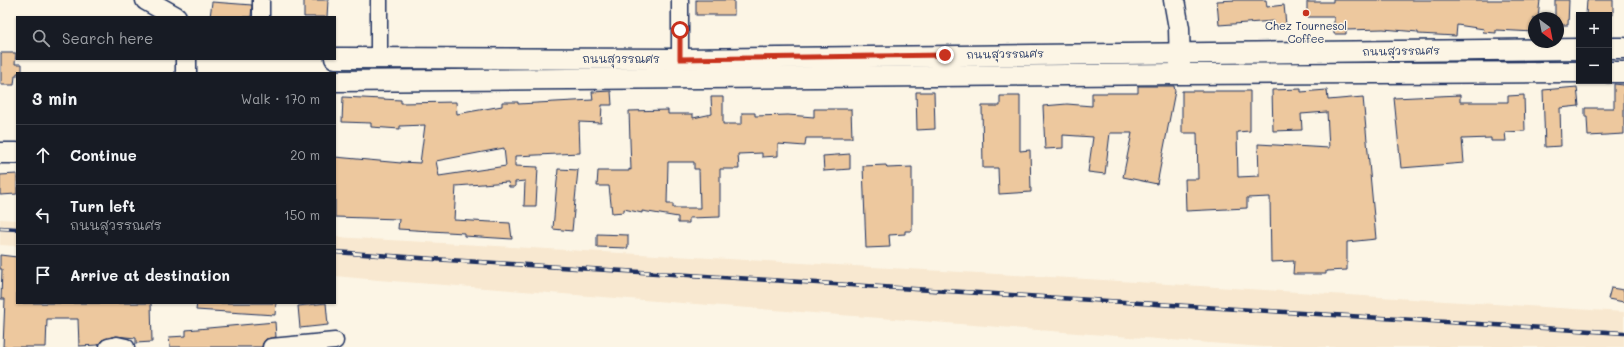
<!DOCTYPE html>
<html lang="en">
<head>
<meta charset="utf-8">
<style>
	body { margin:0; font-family:Mali,"Playpen Sans Thai",sans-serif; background:#242831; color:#f1f3f6 }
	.controls { position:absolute; right:12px; top:12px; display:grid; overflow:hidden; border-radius:0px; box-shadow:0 1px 3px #0004 }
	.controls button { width:36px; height:36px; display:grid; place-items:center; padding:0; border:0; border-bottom:1px solid #363941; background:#171b24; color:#f1f3f6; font:20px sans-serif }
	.compass { position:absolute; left:1528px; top:12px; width:36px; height:36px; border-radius:50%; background:#171b24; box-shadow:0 1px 3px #0004; rotate:148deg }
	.stop { position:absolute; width:12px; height:12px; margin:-9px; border:3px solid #c8321e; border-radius:50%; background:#fff }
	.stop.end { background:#c8321e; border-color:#fff; box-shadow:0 1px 4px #0008 }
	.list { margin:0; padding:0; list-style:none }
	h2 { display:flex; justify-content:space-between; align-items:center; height:52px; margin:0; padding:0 16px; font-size:17px }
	h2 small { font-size:13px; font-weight:400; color:#9ea1a6 }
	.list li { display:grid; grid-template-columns:26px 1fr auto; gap:12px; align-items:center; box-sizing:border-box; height:60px; padding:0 16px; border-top:1px solid #363941 }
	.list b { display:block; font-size:15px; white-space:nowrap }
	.list p { margin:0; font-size:13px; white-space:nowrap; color:#9ea1a6 }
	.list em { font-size:13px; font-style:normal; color:#9ea1a6 }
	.icon { flex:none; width:22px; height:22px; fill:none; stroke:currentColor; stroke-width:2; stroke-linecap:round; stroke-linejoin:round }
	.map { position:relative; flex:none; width:1624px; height:347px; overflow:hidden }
	.search { position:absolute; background:#171b24; box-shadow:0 1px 3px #0004; left:16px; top:16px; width:320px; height:44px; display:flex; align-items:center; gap:10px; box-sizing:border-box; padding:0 14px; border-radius:0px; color:#9ea1a6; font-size:15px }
	.panel { position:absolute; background:#171b24; box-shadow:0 1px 3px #0004; left:16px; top:72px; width:320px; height:232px; border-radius:0px }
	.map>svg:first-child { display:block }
	.built { fill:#f8e8d0 }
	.building { fill:#edc89e; stroke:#1b2f5e; fill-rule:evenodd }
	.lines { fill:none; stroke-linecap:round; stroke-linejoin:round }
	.minor-casing { stroke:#1b2f5e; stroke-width:19 }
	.major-casing { stroke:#1b2f5e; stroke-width:23 }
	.minor { stroke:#fcf5e5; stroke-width:16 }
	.major { stroke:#fcf5e5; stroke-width:20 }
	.rail-casing { stroke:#1b2f5e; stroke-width:4.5 }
	.rail { stroke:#fcf5e5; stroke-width:3; stroke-dasharray:9; stroke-linecap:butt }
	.route { stroke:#c8321e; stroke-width:5 }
	.poi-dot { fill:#c8321e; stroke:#fcf5e5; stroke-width:1.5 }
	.labels { text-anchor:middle; stroke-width:3; stroke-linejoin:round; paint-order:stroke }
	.poi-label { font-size:11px; fill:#1b2f5e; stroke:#fcf5e5 }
	.street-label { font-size:11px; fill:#1b2f5e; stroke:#fcf5e5 }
</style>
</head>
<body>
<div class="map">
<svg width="1624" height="347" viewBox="0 0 1624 347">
	<rect width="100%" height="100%" fill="#fcf5e5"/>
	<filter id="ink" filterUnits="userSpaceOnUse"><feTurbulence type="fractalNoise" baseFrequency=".025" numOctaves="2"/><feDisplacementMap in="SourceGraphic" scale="8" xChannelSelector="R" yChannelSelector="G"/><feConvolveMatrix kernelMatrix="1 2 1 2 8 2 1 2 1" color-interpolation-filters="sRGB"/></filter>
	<g filter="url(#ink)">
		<!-- built -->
		<g class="built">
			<polygon points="0,219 17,220 17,246 0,245"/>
			<polygon points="335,237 1087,279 1624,312 1624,347 1263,347 378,280 335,276"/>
		</g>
		<!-- building -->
		<g class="building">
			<polygon points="304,0 328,0 327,17 304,17"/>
			<rect x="696" y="0" width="38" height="15"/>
			<polygon points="1236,0 1266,0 1267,7 1284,5 1286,25 1274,27 1274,21 1219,25 1217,1"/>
			<polygon points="1333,0 1540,0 1538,18 1534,18 1534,32 1496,30 1496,33 1483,32 1484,29 1457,25 1456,36 1418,34 1418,32 1383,29 1346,30 1346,34 1334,34 1334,17 1307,17 1307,2 1333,2"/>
			<polygon points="1555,0 1569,0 1568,25 1558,25 1558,18 1555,18"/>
			<polygon points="1587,0 1613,0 1613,15 1586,15"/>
			<polygon points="212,2 252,5 251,17 210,17"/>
			<polygon points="1,53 16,53 15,64 22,64 22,73 17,73 17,76 15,76 14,85 1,85"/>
			<polygon points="1614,84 1624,85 1624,134 1588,136 1587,117 1585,117 1585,108 1614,108"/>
			<polygon points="1138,86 1174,86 1175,91 1157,184 1123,177 1132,133 1110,133 1105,174 1088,172 1093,137 1063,135 1063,148 1045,149 1043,106 1067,104 1092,106 1092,93 1138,93"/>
			<polygon points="1577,87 1579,106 1560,108 1561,146 1545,147 1543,90"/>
			<polygon points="1301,89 1301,92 1327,90 1328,100 1363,97 1376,239 1347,242 1347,270 1326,271 1326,274 1293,274 1294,261 1271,262 1270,197 1247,198 1247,208 1186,211 1185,179 1198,179 1197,133 1182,133 1182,91 1250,91 1250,131 1237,132 1238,177 1259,176 1258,144 1329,148 1327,112 1301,114 1302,130 1273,131 1272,90"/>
			<path d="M611 91 612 105H602L601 123 579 122 580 153 515 156V166L538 167 536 206H524L525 181 515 182V187H509L508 182 456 186 454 220 510 223 512 239 464 236V233L398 229 399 219 335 217V157L401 163V162L420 163 425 125 400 126V129L371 127V123L342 122 343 97 401 100V103L456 102 457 114 502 106V102H518V104L593 100 592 92ZM504 148 506 166 439 176 436 161Z"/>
			<polygon points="916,92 934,92 935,129 917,130"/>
			<polygon points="1460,95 1460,102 1508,102 1508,96 1524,95 1525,131 1505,132 1506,141 1491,141 1491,138 1462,139 1464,163 1401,168 1394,98"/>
			<polygon points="1000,96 1020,96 1020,151 1030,150 1031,192 999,194 998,168 983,168 982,106 1000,106"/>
			<path d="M711 97H723V124H742V113H755V116L788 115 814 117V109H851L852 138H806L805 146 778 144V156L762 157V153L738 154 739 169H720V217L689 218V223H678V217L642 211V213L624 209V212L612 213 609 186H597L598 171H629V169L631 170 629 111 668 110V114H693V118L712 114ZM668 162H694V169H699L700 208H673V204H667Z"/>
			<polygon points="850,154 850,169 824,171 823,156"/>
			<polygon points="886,165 887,168 912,167 912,231 905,231 905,234 889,235 890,247 866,248 863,166"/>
			<polygon points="558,169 578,170 572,231 553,229"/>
			<polygon points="17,174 17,194 0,195 0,175"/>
			<polygon points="597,234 628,235 628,248 597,247"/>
			<polygon points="0,255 17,257 17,303 151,303 152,342 136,343 136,338 115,336 102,340 98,345 79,346 78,319 47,319 46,347 3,347 5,299 1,299 2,269 0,269"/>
			<polygon points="1611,288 1624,290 1624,302 1608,299"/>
			<polygon points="197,303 276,303 275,315 196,310"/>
			<polygon points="326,303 328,325 300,328 298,306"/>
			<polygon points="275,322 276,337 266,339 263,343 262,347 170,347 169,337 186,336 186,330"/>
		</g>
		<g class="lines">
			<!-- minor casing -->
			<g class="minor-casing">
				<g id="minor">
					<polyline points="261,0 261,17"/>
					<polyline points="379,0 379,58"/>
					<polyline points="680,59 680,0"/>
					<polyline points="108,347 117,345 126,347"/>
					<polyline points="271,347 335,341"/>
				</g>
			</g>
			<!-- major casing -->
			<g class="major-casing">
				<g id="major">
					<polyline points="146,0 176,17"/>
					<polyline points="1174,0 1179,28 1180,66"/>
					<polyline points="1609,48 1624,48"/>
					<polyline points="335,58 680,59 1579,49"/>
					<polyline points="186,59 186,73"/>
					<polyline points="1609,72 1624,72"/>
					<polyline points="335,81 1180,74 1579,72"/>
					<polyline points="0,153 17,153"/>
				</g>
			</g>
			<!-- minor -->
			<use href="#minor" class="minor"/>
			<!-- major -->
			<use href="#major" class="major"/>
			<!-- rail casing -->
			<g class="rail-casing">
				<g id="rail">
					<polyline points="0,228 17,229"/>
					<polyline points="335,252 448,260 1624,333"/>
				</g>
			</g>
			<!-- rail -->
			<use href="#rail" class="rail"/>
		</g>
	</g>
	<g class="lines" filter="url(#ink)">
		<!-- route -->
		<polyline class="route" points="680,30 680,59 945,55"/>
	</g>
	<!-- markers -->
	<circle class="poi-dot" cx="1306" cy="13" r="4"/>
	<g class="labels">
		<!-- poi labels -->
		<g class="poi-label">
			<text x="1306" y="30">Chez Tournesol<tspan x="1306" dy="13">Coffee</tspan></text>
		</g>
		<!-- street labels -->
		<g class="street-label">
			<text transform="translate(1401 51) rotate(-1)" y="4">ถนนสุวรรณศร</text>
			<text transform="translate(1005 54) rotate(-1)" y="4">ถนนสุวรรณศร</text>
			<text x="621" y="63">ถนนสุวรรณศร</text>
		</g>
	</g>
</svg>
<div class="controls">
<button>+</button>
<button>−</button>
</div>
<svg class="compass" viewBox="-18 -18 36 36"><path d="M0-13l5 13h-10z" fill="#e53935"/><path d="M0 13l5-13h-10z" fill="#9ea1a6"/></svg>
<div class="stop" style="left:680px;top:30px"></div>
<div class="stop end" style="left:945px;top:55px"></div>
<div class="search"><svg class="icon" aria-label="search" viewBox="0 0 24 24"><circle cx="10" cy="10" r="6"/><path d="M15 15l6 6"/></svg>Search here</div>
<section class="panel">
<h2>3 min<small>Walk · 170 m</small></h2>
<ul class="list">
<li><svg class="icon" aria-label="ahead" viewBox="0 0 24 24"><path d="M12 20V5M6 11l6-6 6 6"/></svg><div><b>Continue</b></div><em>20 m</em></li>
<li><svg class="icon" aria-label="left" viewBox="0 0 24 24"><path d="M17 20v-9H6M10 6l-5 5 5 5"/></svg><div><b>Turn left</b><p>ถนนสุวรรณศร</p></div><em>150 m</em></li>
<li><svg class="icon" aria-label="arrive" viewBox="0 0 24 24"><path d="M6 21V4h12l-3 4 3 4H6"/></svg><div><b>Arrive at destination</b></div></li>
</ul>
</section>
</div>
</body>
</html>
